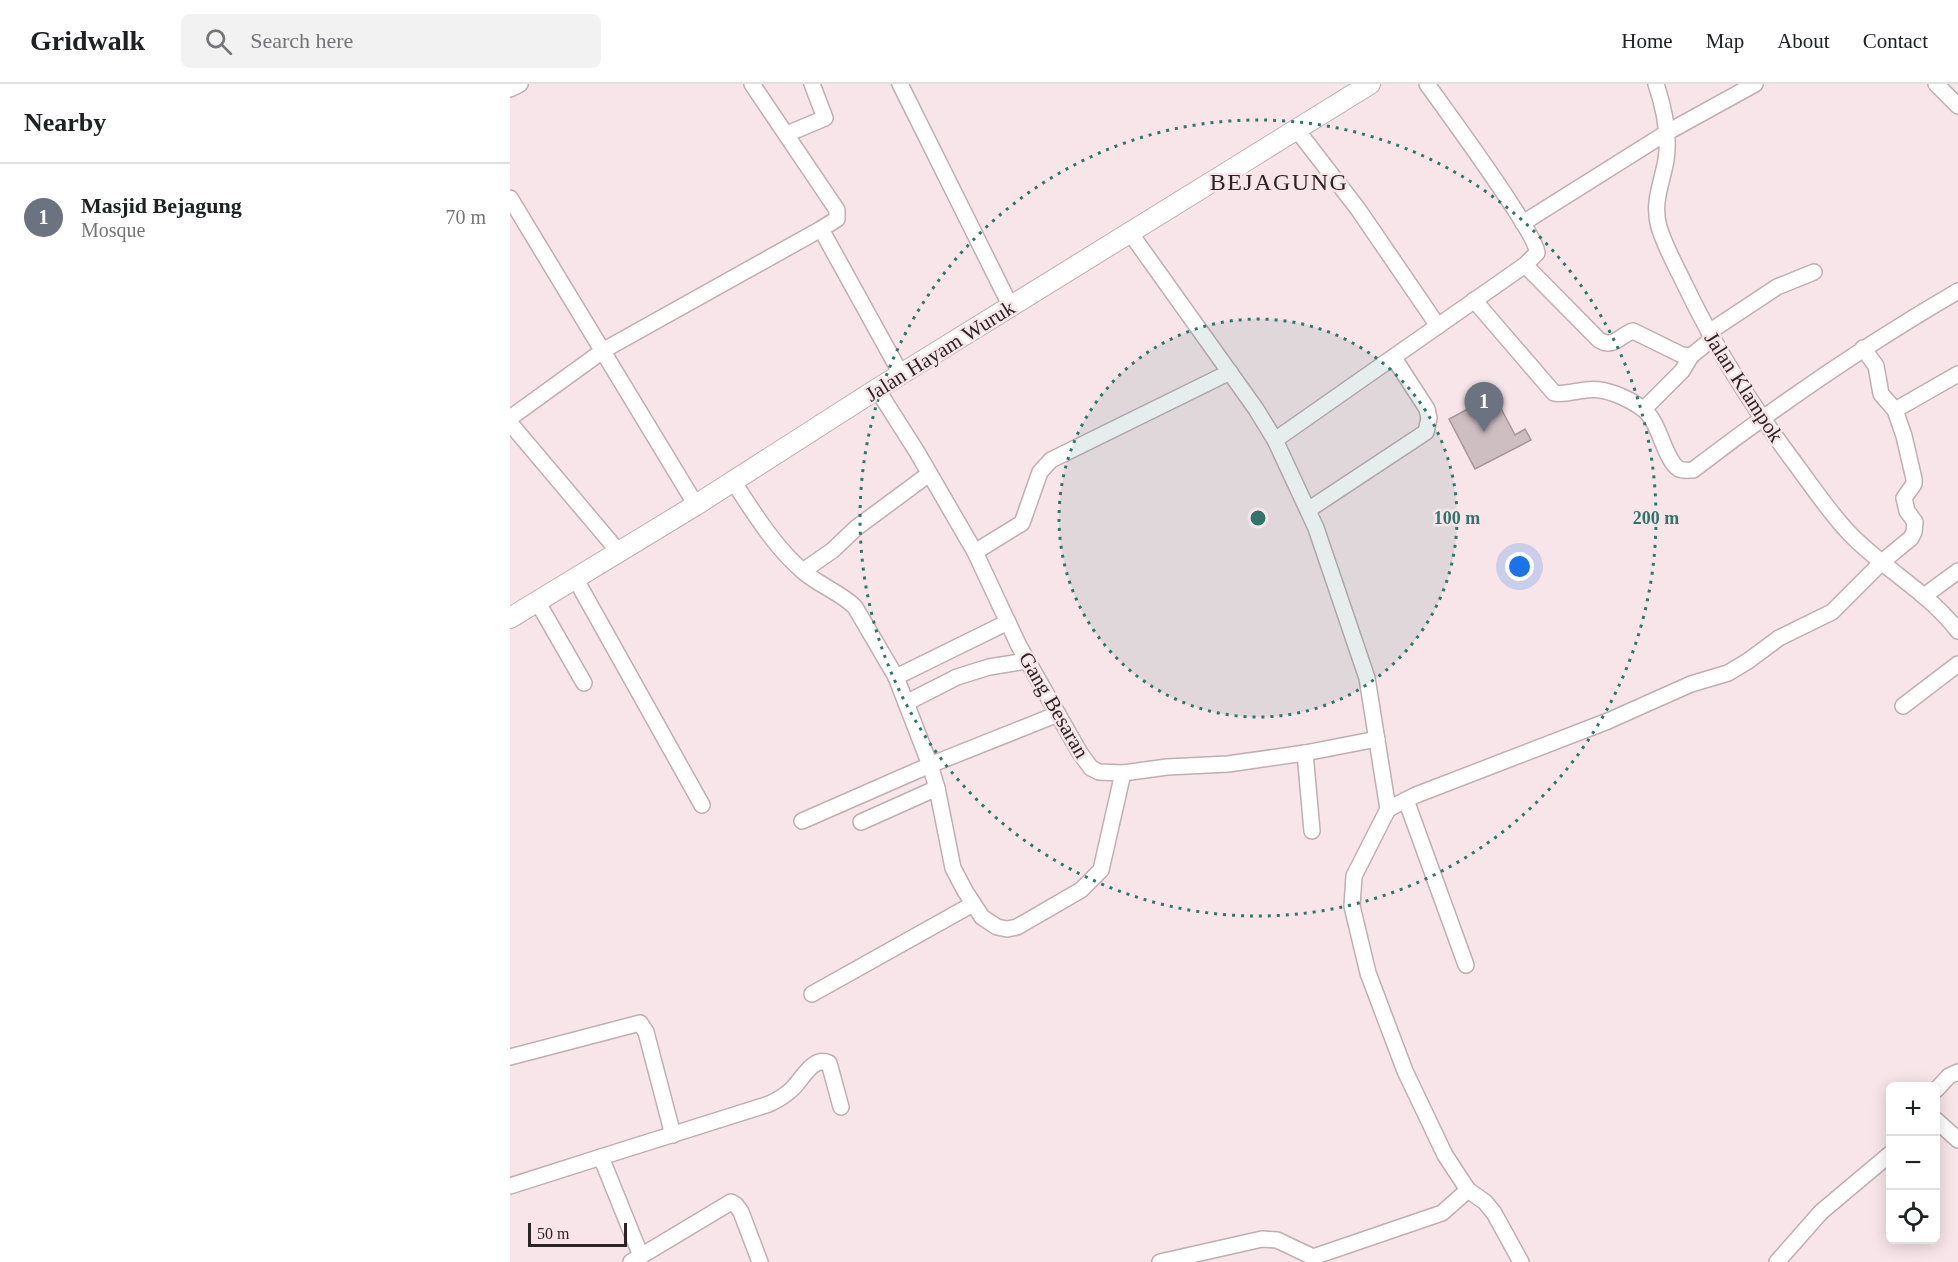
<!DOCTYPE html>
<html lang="en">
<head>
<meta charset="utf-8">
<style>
	body { margin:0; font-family:"Times New Roman",serif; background:#f2f2f2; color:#202124 }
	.controls { position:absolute; right:18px; bottom:18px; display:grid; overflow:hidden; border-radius:9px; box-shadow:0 3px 15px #0003 }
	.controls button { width:54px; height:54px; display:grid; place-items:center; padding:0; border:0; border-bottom:2px solid #e0e0e0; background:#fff; color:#202124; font:30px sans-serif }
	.scale { position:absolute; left:18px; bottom:15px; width:99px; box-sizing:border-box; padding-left:6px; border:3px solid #2b2426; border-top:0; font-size:16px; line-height:21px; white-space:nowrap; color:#2b2426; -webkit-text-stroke:4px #f8e5ea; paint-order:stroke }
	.you { position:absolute; left:1010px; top:483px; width:21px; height:21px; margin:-15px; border:4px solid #fff; border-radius:50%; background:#1a73e8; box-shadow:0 0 0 9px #1a73e833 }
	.badge { display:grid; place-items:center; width:39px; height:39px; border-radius:50%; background:#7c3aed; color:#fff; font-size:20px; font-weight:700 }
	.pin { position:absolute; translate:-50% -50px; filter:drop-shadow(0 2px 3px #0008) }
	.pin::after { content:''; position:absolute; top:32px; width:21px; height:18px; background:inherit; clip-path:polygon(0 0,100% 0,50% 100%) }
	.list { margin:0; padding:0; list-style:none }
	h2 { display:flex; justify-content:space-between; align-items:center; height:78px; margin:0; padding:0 24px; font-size:26px }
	h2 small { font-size:20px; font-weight:400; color:#757577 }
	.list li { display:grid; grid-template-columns:39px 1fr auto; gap:18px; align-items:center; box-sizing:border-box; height:108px; padding:0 24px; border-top:2px solid #e0e0e0 }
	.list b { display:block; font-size:22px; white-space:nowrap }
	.list p { margin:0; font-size:20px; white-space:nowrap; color:#757577 }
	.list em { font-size:20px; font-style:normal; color:#757577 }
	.icon { flex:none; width:33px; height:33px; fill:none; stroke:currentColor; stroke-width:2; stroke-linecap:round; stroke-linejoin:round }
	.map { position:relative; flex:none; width:1448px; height:1178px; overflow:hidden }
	header { display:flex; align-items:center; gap:36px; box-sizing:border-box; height:84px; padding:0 30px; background:#fff; border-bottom:2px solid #e0e0e0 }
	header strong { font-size:28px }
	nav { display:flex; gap:33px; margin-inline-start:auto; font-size:21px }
	.search { width:420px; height:54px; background:#f2f2f2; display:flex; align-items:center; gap:15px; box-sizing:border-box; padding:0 21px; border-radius:9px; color:#757577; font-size:22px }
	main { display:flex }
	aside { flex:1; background:#fff }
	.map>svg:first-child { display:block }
	.building { fill:#cebdc1; stroke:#a69599; stroke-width:1.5 }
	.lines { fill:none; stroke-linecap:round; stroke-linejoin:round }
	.minor-casing { stroke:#bfaeb2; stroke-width:18 }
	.major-casing { stroke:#bfaeb2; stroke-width:22 }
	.minor { stroke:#fff; stroke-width:15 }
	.major { stroke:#fff; stroke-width:20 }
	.ring { fill:none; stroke:#2f756a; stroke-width:3; stroke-dasharray:3 6 }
	.labels { text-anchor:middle; stroke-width:5; stroke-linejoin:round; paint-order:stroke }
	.street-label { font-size:21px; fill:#2b2426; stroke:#f8e5ea }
	.quarter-label { font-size:24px; letter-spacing:1.5px; fill:#2b2426; stroke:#f8e5ea }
	.centre { fill:#2f756a; stroke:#f8e5ea; stroke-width:3 }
	.ring-label { font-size:18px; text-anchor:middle; font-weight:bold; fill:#2f756a; stroke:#f8e5ea; stroke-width:5; stroke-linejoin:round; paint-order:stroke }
</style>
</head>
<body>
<header>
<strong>Gridwalk</strong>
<div class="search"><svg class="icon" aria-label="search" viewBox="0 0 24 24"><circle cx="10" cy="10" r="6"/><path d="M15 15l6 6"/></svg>Search here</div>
<nav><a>Home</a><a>Map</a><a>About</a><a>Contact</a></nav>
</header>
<main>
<aside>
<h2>Nearby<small></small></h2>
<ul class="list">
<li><span class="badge" style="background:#6b7280">1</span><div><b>Masjid Bejagung</b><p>Mosque</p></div><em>70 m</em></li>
</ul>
</aside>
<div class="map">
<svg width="1448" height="1178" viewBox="0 0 1448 1178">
	<rect width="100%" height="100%" fill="#f8e5ea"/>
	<!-- building -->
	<polygon class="building" points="984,311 1005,351 1015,345 1021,356 965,385 939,335"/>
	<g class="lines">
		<!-- minor casing -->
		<g class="minor-casing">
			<g id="minor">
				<polyline points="242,0 327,126 327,135 311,145 391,290"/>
				<polyline points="390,0 501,223"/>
				<path d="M1146 0C1154 24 1160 51 1156 76 1152 99 1142 119 1149 143 1155 163 1166 182 1175 201 1206 266 1244 325 1287 382 1304 405 1320 429 1340 450 1374 485 1419 509 1448 547"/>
				<polyline points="1426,0 1448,22"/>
				<polyline points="0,5 10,0"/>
				<polyline points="787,46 848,125 928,242"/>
				<polyline points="277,50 315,34 302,0"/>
				<polyline points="0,114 186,421"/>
				<polyline points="1013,139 1156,49 1245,0"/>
				<polyline points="621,150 746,325 765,356 806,444 857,594 878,725 844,792 842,822 858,889 895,987 935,1071 958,1106 975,1118 984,1129 1011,1178"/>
				<path d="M1015 181 1089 256C1104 265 1110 251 1123 247L1172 271 1181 272 1202 255"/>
				<path d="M964 216 1044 309C1054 311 1065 307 1076 306 1095 303 1118 314 1133 325 1150 337 1154 376 1169 385 1173 387 1178 386 1183 386 1268 321 1355 261 1448 207"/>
				<polyline points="1199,248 1267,203 1304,188"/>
				<polyline points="367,305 407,368 465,468 509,562 570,669 581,684 589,688 613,689 657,683 718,680 795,669 867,655"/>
				<polyline points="1134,325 1172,287 1181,272"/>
				<polyline points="1385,326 1448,290"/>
				<polyline points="0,334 94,266 311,145"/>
				<polyline points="0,339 108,467"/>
				<path d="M765 356 1015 181 1027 169C1028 151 934 24 917 0"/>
				<path d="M223 397C244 429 265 464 295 489 311 502 331 509 345 523L386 593 420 681 427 704 443 784 455 807 472 833 487 843 497 845 507 843 571 806 591 786 613 689"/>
				<polyline points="798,426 916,348 919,334 917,325 884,274"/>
				<polyline points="465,468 512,439 530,388 541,376 720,288"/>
				<polyline points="293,487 323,466 346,444 419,390"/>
				<polyline points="65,494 192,721"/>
				<polyline points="1414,512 1448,487"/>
				<polyline points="27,517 74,599"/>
				<polyline points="386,593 498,538"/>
				<polyline points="396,619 447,593 479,583 517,577"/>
				<polyline points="1393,622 1448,580"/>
				<polyline points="795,669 802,747"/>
				<polyline points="896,716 956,881"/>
				<polyline points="878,725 906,711 1098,637 1181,600 1218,589 1238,577 1269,554 1322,528 1372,478 1401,454 1404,448 1405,438 1397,427 1394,414 1404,400 1404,395 1394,352 1385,326 1371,310 1366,282 1353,264"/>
				<polyline points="292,737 420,681 548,630"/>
				<polyline points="351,738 427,704"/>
				<polyline points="302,910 463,820"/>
				<polyline points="0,973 130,939 136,948 163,1051"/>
				<polyline points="1426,1006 1439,992 1448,988"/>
				<polyline points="1426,1036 1448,1056"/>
				<polyline points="0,1102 91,1073"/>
				<path d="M131 1172 91 1073 259 1020C268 1016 276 1011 283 1004 293 994 303 972 319 979L331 1023"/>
				<polyline points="121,1178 221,1118 226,1121 231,1128 250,1178"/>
				<polyline points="650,1178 752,1155 767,1156 803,1173 932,1129 958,1106"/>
				<polyline points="1267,1178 1311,1128 1380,1070"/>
			</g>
		</g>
		<!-- major casing -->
		<g class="major-casing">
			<polyline id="major" points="0,534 186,421 367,305 860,0"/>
		</g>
		<!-- minor -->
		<use href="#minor" class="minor"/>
		<!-- major -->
		<use href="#major" class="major"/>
	</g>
	<!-- distance rings -->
	<circle cx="748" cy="434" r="199" fill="#2f756a" fill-opacity=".12"/>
	<g class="ring">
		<circle cx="748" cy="434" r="199"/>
		<circle cx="748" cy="434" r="398"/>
	</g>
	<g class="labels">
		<!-- street labels -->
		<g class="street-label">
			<text transform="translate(430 267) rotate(-32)" y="7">Jalan Hayam Wuruk</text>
			<text transform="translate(1234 303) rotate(57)" y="7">Jalan Klampok</text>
			<text transform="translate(544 621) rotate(60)" y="7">Gang Besaran</text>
		</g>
		<!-- quarter labels -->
		<g class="quarter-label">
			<text x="769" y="106">BEJAGUNG</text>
		</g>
	</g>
	<circle cx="748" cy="434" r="9" class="centre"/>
	<g class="ring-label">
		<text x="947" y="440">100 m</text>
		<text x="1146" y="440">200 m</text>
	</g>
</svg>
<div class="controls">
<button>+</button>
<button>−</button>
<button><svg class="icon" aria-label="locate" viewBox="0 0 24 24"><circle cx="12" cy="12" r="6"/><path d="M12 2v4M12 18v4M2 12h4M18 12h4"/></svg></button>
</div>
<div class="scale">50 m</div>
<div class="you"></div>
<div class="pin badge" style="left:974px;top:348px;background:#6b7280">1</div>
</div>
</main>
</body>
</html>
